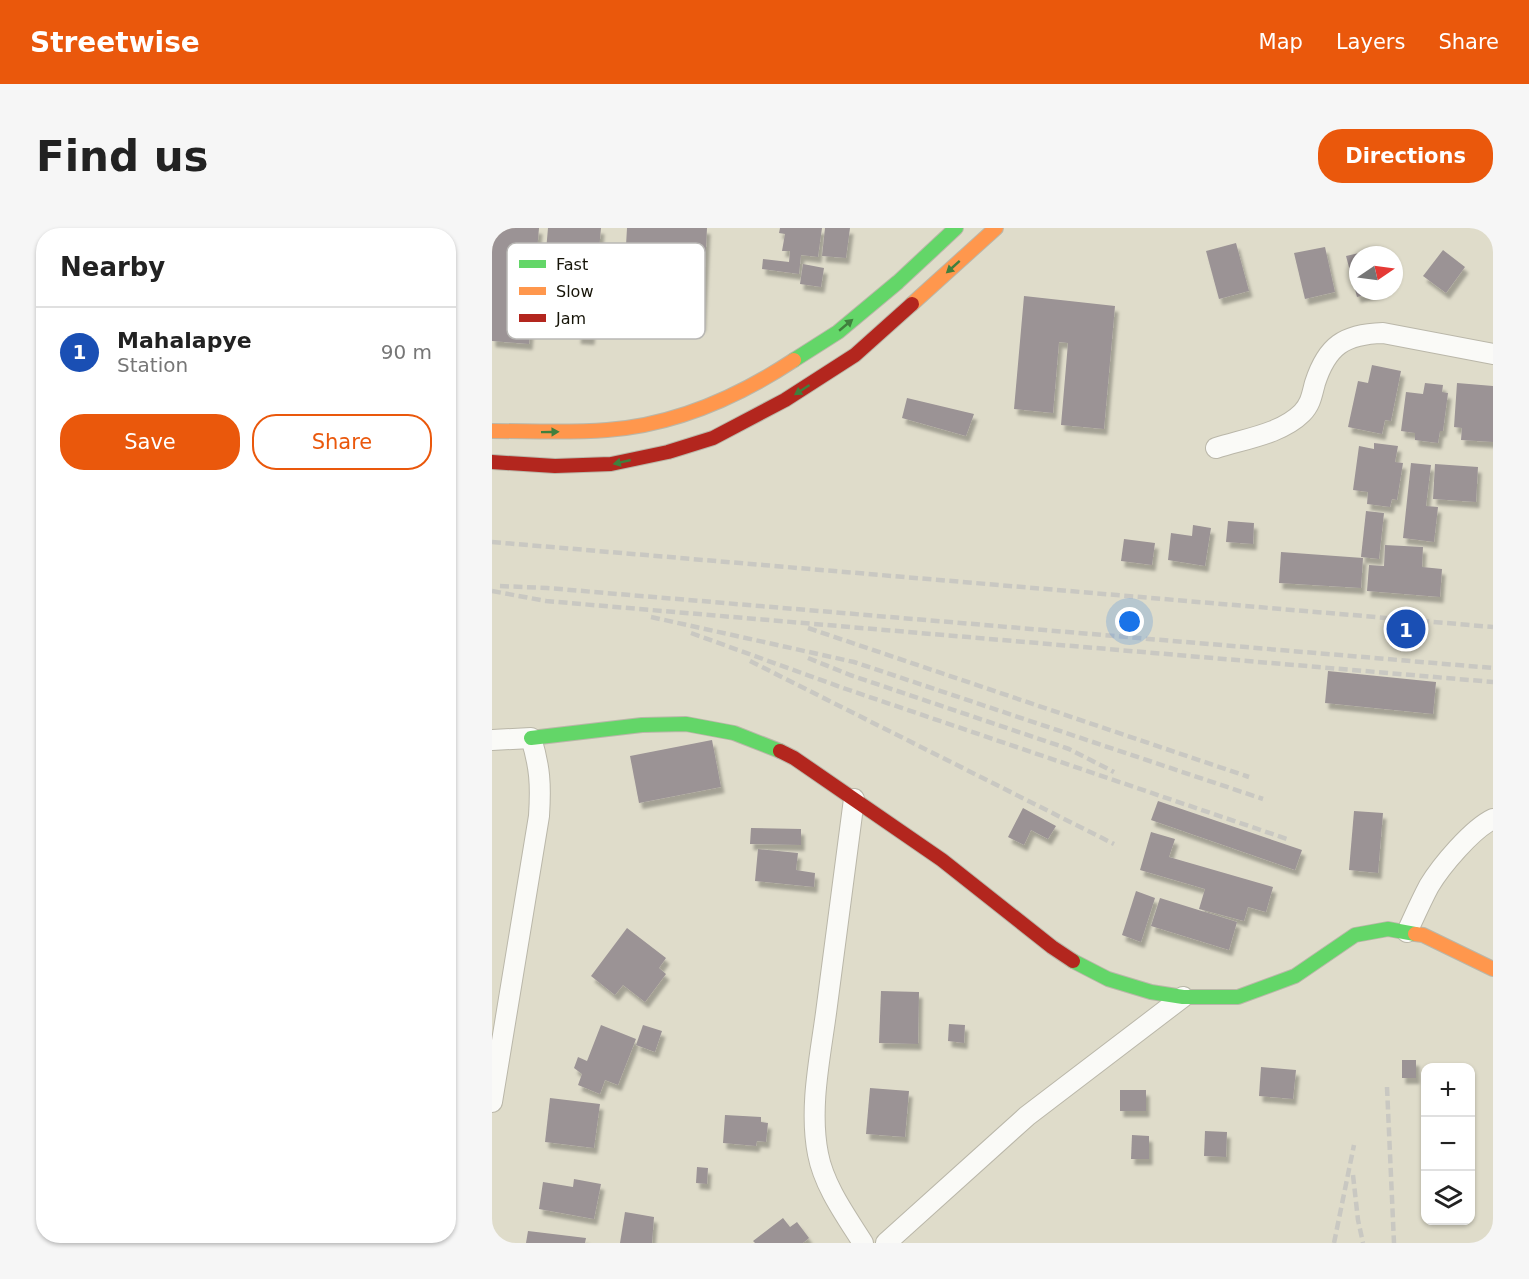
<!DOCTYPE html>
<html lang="en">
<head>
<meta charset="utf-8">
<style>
	body { margin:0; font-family:"DejaVu Sans",sans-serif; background:#f6f6f6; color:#222 }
	.controls { position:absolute; right:18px; bottom:18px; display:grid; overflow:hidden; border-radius:12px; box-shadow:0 2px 4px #0004 }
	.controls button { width:54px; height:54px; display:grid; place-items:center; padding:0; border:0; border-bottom:2px solid #e0e0e0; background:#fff; color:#222; font:30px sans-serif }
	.compass { position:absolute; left:857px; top:18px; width:54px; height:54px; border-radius:50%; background:#fff; box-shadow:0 2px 4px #0004; rotate:77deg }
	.you { position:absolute; left:638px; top:394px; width:21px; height:21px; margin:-15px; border:4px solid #fff; border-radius:50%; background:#1a73e8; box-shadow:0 0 0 9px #1a73e833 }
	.badge { display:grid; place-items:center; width:39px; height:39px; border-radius:50%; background:#ea580c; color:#fff; font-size:20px; font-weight:700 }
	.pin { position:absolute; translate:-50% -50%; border:3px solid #fff; box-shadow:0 2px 6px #0006 }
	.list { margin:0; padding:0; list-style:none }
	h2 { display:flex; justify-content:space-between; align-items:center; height:78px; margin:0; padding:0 24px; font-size:26px }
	h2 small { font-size:20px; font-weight:400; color:#767676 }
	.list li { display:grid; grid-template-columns:39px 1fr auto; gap:18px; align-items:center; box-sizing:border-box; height:90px; padding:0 24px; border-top:2px solid #e0e0e0 }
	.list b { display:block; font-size:22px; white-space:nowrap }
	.list p { margin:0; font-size:20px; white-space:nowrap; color:#767676 }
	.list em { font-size:20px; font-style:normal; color:#767676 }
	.actions { display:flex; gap:12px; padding:18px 24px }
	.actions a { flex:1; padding:14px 0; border:2px solid #ea580c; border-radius:24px; text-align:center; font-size:21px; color:#ea580c }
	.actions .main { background:#ea580c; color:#fff }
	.icon { flex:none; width:33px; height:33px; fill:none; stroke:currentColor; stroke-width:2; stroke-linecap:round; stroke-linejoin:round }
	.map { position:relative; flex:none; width:1001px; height:1015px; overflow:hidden; border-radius:24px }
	header { display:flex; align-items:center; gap:36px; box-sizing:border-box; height:84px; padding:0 30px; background:#ea580c; color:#fff }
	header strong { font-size:28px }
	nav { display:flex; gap:33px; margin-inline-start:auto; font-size:21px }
	.intro { display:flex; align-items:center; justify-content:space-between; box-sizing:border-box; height:144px; padding:0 36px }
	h1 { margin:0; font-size:42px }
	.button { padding:15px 27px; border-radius:24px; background:#ea580c; color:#fff; font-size:21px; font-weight:700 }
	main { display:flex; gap:36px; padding:0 36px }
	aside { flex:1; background:#fff; border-radius:24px; box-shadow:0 2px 4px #0004 }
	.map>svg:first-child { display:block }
	.building { fill:#9b9395; filter:url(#shadow) }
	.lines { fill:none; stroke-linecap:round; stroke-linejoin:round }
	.street-casing { stroke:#bab7a9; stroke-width:22 }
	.fast-casing { stroke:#bab7a9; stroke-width:16 }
	.slow-casing { stroke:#bab7a9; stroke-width:16 }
	.jam-casing { stroke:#bab7a9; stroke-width:16 }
	.street { stroke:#fafaf7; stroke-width:20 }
	.fast { stroke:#63d668; stroke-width:14 }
	.slow { stroke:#ff974d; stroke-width:14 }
	.jam { stroke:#b3261e; stroke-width:14 }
	.rail { stroke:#c9c8c2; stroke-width:4.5; stroke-dasharray:9 4.5; stroke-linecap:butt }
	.oneway { fill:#407f3d }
	.key { fill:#fff; stroke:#b9b8b5; stroke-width:1.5 }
	.key-label { font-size:16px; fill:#161408 }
</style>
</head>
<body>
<header>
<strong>Streetwise</strong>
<nav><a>Map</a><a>Layers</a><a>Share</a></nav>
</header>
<div class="intro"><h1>Find us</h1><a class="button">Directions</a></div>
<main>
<aside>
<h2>Nearby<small></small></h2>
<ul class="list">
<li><span class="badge" style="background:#1a4fb4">1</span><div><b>Mahalapye</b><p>Station</p></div><em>90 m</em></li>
</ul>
<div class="actions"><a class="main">Save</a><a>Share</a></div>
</aside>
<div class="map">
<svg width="1001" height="1015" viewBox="0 0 1001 1015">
	<defs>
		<filter id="shadow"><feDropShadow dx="3.5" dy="6" stdDeviation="1.5" flood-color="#0004"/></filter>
	</defs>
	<rect width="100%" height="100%" fill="#dfdcca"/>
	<!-- building -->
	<g class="building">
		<polygon points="0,0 47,0 37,116 0,113"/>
		<polygon points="56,0 109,0 99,111 85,110 87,95 48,91"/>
		<polygon points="135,0 215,0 210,98 121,94 124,35 133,35"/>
		<polygon points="288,0 330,0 326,29 309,27 307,46 270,41 271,31 297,34 298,23 290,23 293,6 287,5"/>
		<polygon points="333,0 358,0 354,30 330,28"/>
		<polygon points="744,15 757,63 727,71 714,23"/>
		<polygon points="833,19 843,64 813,71 802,25"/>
		<polygon points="880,22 881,27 866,27 866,63 887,64 865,69 854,28"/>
		<polygon points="951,22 973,39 954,65 931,48"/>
		<polygon points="311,36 332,40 329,59 308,56"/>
		<polygon points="532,68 623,78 612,201 569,197 576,115 567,114 561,185 522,181"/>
		<polygon points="880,137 909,143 899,193 893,192 890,206 856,199 866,153 876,155"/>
		<polygon points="933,155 951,157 950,164 956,165 951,203 948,203 946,215 923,212 923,205 909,203 914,164 931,166"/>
		<polygon points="965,155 1001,158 1001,214 969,212 970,200 962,199"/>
		<polygon points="415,170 482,186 474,208 410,190"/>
		<polygon points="882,215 906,218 903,234 911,235 905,272 900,271 898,279 875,276 876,264 861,262 867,218 882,221"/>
		<polygon points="919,235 939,237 934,278 946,279 942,314 911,310"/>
		<polygon points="943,236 986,239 984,274 941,271"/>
		<polygon points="874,283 892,285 887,331 869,329"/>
		<polygon points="736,293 762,295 761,316 734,314"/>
		<polygon points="701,297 719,300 713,338 676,332 679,305 700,308"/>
		<polygon points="632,311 663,315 660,337 629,333"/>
		<polygon points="893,317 931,319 930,339 950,341 948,369 875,363 877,337 892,338"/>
		<polygon points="789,324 871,330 869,360 787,355"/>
		<polygon points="836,443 944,454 941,486 833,475"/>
		<polygon points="220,512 229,559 147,575 138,528"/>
		<polygon points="666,573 810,622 803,642 659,592"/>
		<polygon points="531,580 564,598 556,611 539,602 532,617 516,609"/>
		<polygon points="862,583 891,585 886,645 857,642"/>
		<polygon points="259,600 309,601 309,617 258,616"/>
		<polygon points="659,604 683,611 677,629 781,659 774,684 756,679 752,693 707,681 713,661 648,642"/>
		<polygon points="266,621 306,625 304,642 323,645 322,659 263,653"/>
		<polygon points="644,663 663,670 649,714 630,707"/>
		<polygon points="668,670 745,694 737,722 659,698"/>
		<polygon points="135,700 174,730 167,740 174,746 153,774 131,757 123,767 99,748"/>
		<polygon points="389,763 427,764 426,816 387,815"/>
		<polygon points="457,796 473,797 472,815 456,813"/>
		<polygon points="109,797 144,811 126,857 113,852 108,866 86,857 90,846 82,840 86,829 95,833"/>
		<polygon points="151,797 170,803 163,824 144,817"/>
		<rect x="910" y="832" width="14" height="18"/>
		<polygon points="769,839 804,842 801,871 767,868"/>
		<polygon points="378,860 417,863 413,909 374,906"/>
		<rect x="628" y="862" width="26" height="21"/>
		<polygon points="58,870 108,876 102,920 53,914"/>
		<polygon points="233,887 269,889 269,894 276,895 274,914 265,913 264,918 231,915"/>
		<polygon points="713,903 735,904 734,929 712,928"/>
		<polygon points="640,907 657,908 657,931 639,931"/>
		<polygon points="205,939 216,940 215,956 204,955"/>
		<polygon points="82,951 109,956 102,991 47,981 51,954 81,959"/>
		<polygon points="133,984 162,989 160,1015 128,1015"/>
		<polygon points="291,990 298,999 305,994 317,1010 311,1015 263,1015 261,1013"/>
		<polygon points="36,1003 94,1010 93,1015 34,1015"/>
	</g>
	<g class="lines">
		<!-- street casing -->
		<g class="street-casing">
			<g id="street">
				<path d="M724 220C752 211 789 206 810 185 819 176 820 166 823 155 835 118 852 106 891 105L1001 126"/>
				<path d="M0 512 39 510C48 539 49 557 47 588L0 874"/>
				<path d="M362 571C353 642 343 714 334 785 328 830 317 880 326 926 332 958 354 988 371 1015"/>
				<path d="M915 704C922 689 929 673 937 658 949 638 980 601 1001 591"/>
				<polyline points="394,1015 535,888 691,769"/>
			</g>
		</g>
		<!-- fast casing -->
		<g class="fast-casing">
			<g id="fast">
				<polyline points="302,132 346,104 406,54 464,0"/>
				<polyline points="39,510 150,497 194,496 242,505 288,523"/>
				<polyline points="581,733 616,751 659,764 691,769 746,769 803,748 863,707 896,701 923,706"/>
			</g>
		</g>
		<!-- slow casing -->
		<g class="slow-casing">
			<g id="slow">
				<polyline points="420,76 504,0"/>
				<path d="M0 203C38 203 77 205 115 202 182 197 246 169 302 132"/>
				<polyline points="923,706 931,707 1001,741"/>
			</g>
		</g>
		<!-- jam casing -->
		<g class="jam-casing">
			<g id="jam">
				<polyline points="0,234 63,238 119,236 176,224 221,210 293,172 363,127 420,76"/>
				<polyline points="288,523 302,530 450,632 560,719 581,733"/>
			</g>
		</g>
		<!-- street -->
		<use href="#street" class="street"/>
		<!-- fast -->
		<use href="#fast" class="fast"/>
		<!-- slow -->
		<use href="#slow" class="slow"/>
		<!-- jam -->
		<use href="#jam" class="jam"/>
		<!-- rail -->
		<g class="rail">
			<polyline points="0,314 1001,399"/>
			<polyline points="8,358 55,360 1001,440"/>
			<polyline points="0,363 54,373 1001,454"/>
			<polyline points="159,389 362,434 771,571"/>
			<polyline points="316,400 757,549"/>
			<polyline points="199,405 354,461 798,612"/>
			<polyline points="316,430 358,447 577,521 622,544"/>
			<polyline points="258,433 622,616"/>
			<polyline points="895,859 902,1015"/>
			<polyline points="861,947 866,992 871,1015"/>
			<polyline points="842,1015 862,917"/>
		</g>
	</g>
	<!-- one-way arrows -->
	<defs><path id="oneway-solid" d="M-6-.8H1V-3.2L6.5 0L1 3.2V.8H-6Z" transform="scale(1.5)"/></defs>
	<g class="oneway">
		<use href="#oneway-solid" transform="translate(461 39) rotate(138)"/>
		<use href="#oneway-solid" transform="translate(354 97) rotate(-40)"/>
		<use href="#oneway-solid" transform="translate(310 162) rotate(147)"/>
		<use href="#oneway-solid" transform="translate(58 204) rotate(-1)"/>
		<use href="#oneway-solid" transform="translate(130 234) rotate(167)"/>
	</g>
	<!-- legend -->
	<rect x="15" y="15" width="198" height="96" rx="9" class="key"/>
	<rect x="27" y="32" width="27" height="8" fill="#63d668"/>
	<rect x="27" y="59" width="27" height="8" fill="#ff974d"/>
	<rect x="27" y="86" width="27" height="8" fill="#b3261e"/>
	<g class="key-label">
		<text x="64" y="42">Fast</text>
		<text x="64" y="69">Slow</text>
		<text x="64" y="96">Jam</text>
	</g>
</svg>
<div class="controls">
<button>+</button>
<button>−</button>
<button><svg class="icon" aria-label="layers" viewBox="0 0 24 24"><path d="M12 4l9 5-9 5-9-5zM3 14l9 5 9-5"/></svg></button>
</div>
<svg class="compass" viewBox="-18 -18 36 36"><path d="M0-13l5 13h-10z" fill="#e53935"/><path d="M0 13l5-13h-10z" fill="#767676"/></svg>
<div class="you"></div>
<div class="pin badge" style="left:914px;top:401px;background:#1a4fb4">1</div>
</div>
</main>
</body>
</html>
